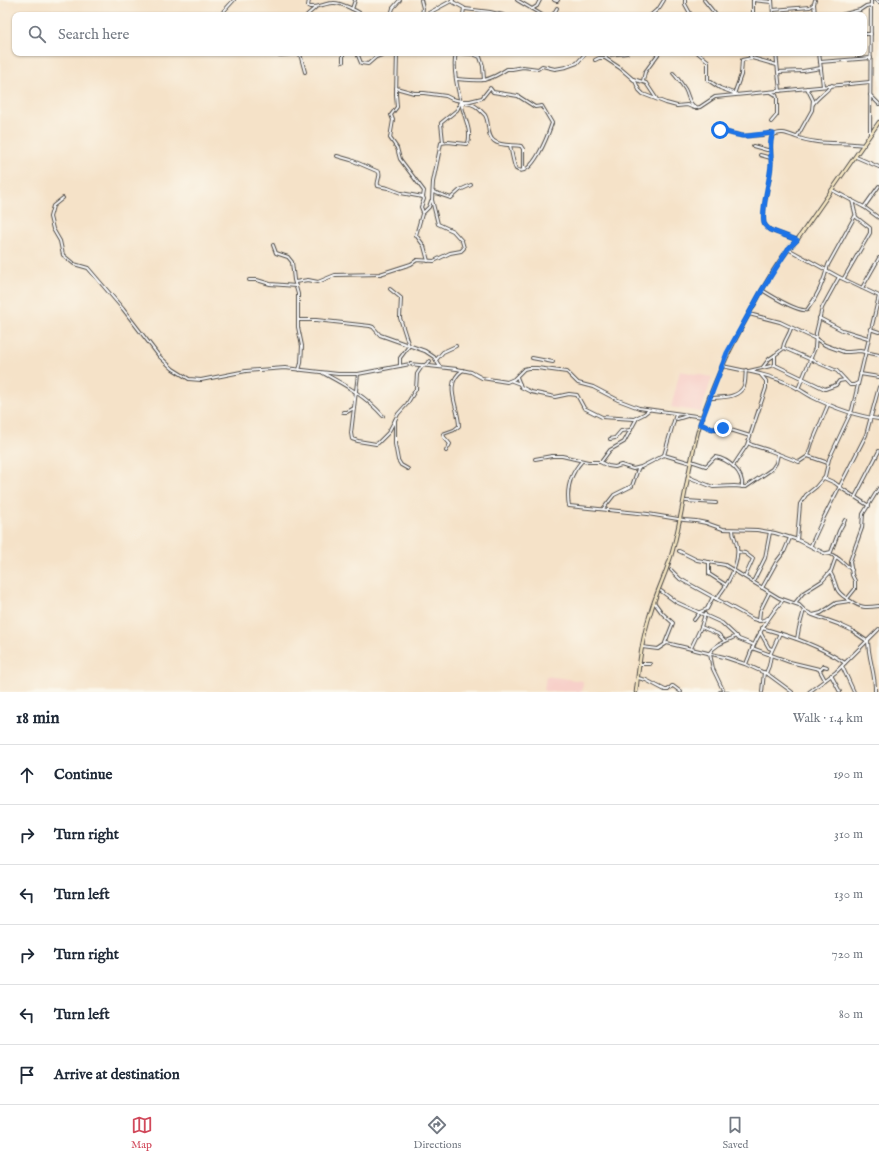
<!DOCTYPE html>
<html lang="en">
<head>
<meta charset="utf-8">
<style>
	body { margin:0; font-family:"IM FELL English",serif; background:#f2f2f3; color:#1f2937 }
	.stop { position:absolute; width:12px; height:12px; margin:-9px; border:3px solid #1a73e8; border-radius:50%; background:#fff }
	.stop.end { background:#1a73e8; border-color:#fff; box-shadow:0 1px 4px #0008 }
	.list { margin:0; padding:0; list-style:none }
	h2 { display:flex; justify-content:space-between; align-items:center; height:52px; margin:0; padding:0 16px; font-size:17px }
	h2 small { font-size:13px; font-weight:400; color:#747a83 }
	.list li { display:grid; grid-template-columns:26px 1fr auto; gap:12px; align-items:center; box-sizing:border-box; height:60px; padding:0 16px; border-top:1px solid #e0e1e3 }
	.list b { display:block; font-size:15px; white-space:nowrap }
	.list em { font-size:13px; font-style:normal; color:#747a83 }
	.icon { flex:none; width:22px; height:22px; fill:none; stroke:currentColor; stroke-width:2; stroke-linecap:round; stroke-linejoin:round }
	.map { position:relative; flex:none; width:879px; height:692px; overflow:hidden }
	.search { position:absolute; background:#fff; box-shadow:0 1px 3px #0004; left:12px; right:12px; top:12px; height:44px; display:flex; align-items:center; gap:10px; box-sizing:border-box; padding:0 14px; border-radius:8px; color:#747a83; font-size:15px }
	.sheet { height:412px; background:#fff }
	nav { display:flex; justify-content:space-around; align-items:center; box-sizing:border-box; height:56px; border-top:1px solid #e0e1e3; background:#fff; font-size:11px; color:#747a83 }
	nav a { display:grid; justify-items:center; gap:2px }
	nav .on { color:#d1495b }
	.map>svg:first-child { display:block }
	.built { fill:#f7d0c9 }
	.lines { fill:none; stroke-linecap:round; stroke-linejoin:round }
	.minor-casing { stroke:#494643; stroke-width:4 }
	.secondary-casing { stroke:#494643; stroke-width:4.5 }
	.minor { stroke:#fff; stroke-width:2 }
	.secondary { stroke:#f7e8c3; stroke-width:2.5 }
	.route { stroke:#1a73e8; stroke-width:5 }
</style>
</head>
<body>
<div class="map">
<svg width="879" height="692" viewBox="0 0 879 692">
	<rect width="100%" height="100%" fill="#fbf7ec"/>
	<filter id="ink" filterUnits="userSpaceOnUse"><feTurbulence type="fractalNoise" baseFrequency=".025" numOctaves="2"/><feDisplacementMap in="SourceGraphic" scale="8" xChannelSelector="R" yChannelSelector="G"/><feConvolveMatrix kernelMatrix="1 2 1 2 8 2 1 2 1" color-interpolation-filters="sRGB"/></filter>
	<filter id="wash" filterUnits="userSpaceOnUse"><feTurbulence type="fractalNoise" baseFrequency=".012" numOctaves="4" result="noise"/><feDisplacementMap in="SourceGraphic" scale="16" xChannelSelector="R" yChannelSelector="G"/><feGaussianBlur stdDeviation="0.9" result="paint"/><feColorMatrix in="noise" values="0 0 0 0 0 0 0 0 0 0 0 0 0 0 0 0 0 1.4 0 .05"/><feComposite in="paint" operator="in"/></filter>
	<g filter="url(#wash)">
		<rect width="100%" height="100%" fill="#f5e2c8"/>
		<!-- built -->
		<g class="built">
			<polygon points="680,371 712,377 701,412 671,407"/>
			<polygon points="546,676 583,681 582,692 544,691"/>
		</g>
	</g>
	<g filter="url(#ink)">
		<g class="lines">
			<!-- minor casing -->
			<g class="minor-casing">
				<g id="minor">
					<path d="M309 0 308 6 310 7C318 8 325 3 333 3 340 2 357 11 363 15"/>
					<polyline points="421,0 423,8 422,15"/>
					<polyline points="517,0 542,15"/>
					<polyline points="554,0 557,1 558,0"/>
					<polyline points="685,0 685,4 691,15"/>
					<polyline points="704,0 716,15"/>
					<polyline points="753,0 772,2"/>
					<polyline points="772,0 773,15"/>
					<polyline points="875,0 879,2"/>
					<polyline points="451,1 464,8 463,15"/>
					<polyline points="814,4 815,15"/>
					<polyline points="352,9 355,0"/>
					<polyline points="465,9 490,12 503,15"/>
					<polyline points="532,9 537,6 540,0"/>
					<polyline points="773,10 810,7 814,4 815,0"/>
					<polyline points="222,15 223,12 234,0"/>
					<polyline points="307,15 315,8"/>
					<polyline points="391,15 393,8 400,0"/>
					<polyline points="425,15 453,0"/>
					<polyline points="553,15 557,8"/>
					<polyline points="651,15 659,8 664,0"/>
					<polyline points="753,15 753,0"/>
					<polyline points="841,15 860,10 866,6 871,5"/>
					<polyline points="864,34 871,34"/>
					<polyline points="268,53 281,55 301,53"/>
					<polyline points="357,53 361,63 368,64 376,57 387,53"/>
					<polyline points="397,53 396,94 397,107 391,115 393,120 390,138 397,148 400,159 424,191 423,197"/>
					<polyline points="460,53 473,54 480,57 483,66 484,80"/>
					<polyline points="698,53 708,61 708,80 720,88 736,94"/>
					<polyline points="750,53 750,56 752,58 777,65"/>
					<polyline points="776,53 780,91"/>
					<polyline points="819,53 823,86"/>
					<polyline points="300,54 305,72"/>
					<polyline points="605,58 607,55 627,53"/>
					<polyline points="595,60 599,58 605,58 620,68 635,81 639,90 643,94 666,103 677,106 687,105 694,108 700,107 715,97 870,82"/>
					<polyline points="343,62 343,53"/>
					<polyline points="820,62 871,58"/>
					<polyline points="778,72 803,71 821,68"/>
					<path d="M673 73C677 77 681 83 685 89 689 96 688 104 697 108"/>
					<path d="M457 79C480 81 486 83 507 69H512L523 67 538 69 542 66 555 69 566 67 577 63 586 53"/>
					<polyline points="633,79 646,83 656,98"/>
					<polyline points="643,81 645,72 659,53"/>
					<polyline points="396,88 414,93 424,93 446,96 452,99 461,101"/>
					<polyline points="771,92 776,95 777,98 777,115 771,122"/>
					<polyline points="734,94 741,75 742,60 752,58"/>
					<polyline points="870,95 879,104"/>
					<path d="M461 101H470L482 98 490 88 493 92 518 96 535 107 542 106 552 123C549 132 532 180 516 169 514 167 511 149 510 145"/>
					<path d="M461 103C468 103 474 104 478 108 481 111 483 113 485 115 490 123 486 135 494 141 501 147 513 144 521 146L523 149V169"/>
					<path d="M813 104C818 97 826 92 832 85"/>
					<polyline points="716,130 743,136 762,135 770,133 773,134"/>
					<polyline points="870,133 871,0"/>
					<polyline points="797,137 812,110 813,100 807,88"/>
					<polyline points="443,142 441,123 457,110 461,102"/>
					<polyline points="753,146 767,150 771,150"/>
					<polyline points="760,155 771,158"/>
					<path d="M337 156 351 160 379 172C381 177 376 182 378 186L388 188 401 193 423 197 424 199 421 207 423 212"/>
					<polyline points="856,157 879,167"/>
					<polyline points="832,190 864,207 879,218"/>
					<polyline points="433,192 451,198 460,190 471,185"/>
					<polyline points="63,198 53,206 50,217 53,229 60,241 63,255 74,264 88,268 123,309 159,356 173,369 189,379 201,380 246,371 285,368 338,374 358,374 410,364 457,369 471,372 482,378 507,382 514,379 524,369 528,368 537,368 567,372 578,383 593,387 618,400 639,408 703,417"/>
					<polyline points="864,207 879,186"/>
					<path d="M797 240 770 230C767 228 765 226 764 223 761 206 771 181 771 164 772 154 769 144 772 136 780 130 788 134 796 137 817 145 841 142 864 145"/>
					<polyline points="273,245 276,253 288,257 292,262 294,280 298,294 298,327 302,346 301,363 299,370"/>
					<polyline points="788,249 839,277 879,296"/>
					<polyline points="428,261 424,246 416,235 422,214 429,207 431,201"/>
					<polyline points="844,278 870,233 870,228 856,217 852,200"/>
					<polyline points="249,280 257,280 270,284 296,286"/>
					<path d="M295 282 308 280 318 282 335 275 380 274 411 264 417 260 434 261 450 253 461 251 464 248 462 241 453 231 438 224 432 200 433 182 441 143 448 142 466 144 468 143C472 130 464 118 462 106 458 91 452 68 456 53"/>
					<polyline points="862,288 879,258"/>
					<polyline points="390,289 401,298 400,318 409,346 400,358 400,366"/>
					<path d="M762 290C770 295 798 312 807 310 817 297 824 281 828 265L855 216"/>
					<polyline points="749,314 780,322 816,339 825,345 844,352 849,352 860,351 879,355"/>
					<polyline points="819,318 842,330 868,338"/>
					<polyline points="298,320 316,320 370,326 373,327 380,335 425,351 434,357 440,367"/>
					<polyline points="870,329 879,332"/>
					<path d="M783 348C784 340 789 336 791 328"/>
					<polyline points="532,358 553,362"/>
					<polyline points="436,360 443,352 456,346"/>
					<polyline points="425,365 430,361"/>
					<polyline points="775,365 825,389 836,385 839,381 845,380"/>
					<path d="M722 366C745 371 769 374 791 385 798 388 805 393 812 397 834 408 855 416 879 419"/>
					<polyline points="763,367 769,359 775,355"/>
					<polyline points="749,371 775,365 775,355 784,348 837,371 850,385 854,385 858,383"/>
					<path d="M323 373C345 385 366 396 383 416"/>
					<polyline points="358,374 351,433 352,439 358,441 376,444 378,443 388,433 395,420"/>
					<polyline points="860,374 879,377"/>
					<polyline points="517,377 521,387 531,392 555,397 569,394 577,395 584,408 602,417 634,419 644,414 649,410"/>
					<polyline points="512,381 520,384"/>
					<polyline points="798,389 815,348 816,333 822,308 839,277"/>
					<path d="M710 398C721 397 738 399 744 386 746 381 745 375 746 370"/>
					<polyline points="343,412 347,412 354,408"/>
					<polyline points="677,419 687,416"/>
					<polyline points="701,424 711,429 724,428 750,436"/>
					<polyline points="610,439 615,438 621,431 631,430"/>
					<polyline points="748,443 752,445 768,450 799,462 808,456 828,463"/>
					<path d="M446 451 450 444 444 437 443 434 454 430 459 426C459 407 442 384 463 370"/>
					<polyline points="664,455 676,414"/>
					<polyline points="808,456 812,443 828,405"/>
					<polyline points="535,459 552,456 562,456 588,462 600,462 608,466 615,467 621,465 633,469 641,467 664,455 691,463"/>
					<path d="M582 461C571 473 566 489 569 506L648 514 684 520 696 521 706 523 723 529 757 530 775 533 798 540 824 553 831 554 839 559 852 570"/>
					<path d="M691 461 706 466 715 457C728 459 744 472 742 487"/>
					<polyline points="601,462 610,450 624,442 637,418"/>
					<polyline points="733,466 747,445 766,388 766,381 761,375"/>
					<polyline points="408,469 401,465 398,460 395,444 395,420 398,414 407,404 416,389 417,374 423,365"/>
					<polyline points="688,477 713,487 734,486 746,487 772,469 776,463 778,454"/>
					<polyline points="824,478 835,483 844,490 869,506"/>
					<polyline points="855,497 879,451"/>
					<polyline points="686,501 716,503"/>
					<polyline points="603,509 614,495 632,486 638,469"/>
					<polyline points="797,540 800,504 806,495 816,487 825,476 829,459 852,410 879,296"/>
					<polyline points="811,545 822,521 866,435 879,387"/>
					<polyline points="679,551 697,560 725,565 779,598 799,605 805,611 813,615 838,624 851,630 867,641"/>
					<polyline points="738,552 745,553 753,559 745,577"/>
					<polyline points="827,553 831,552 839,531 845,520"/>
					<polyline points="709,562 709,574 726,585"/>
					<polyline points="671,570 680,579 753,619 761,621 768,618"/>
					<path d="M830 572C834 578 835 583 837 589 840 595 845 597 849 600 861 608 865 608 879 606"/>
					<polyline points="753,582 765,558 770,532"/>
					<polyline points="762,588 777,561 784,552 790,538"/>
					<polyline points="661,591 676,602 722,623 739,639 754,645"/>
					<path d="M716 599C727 586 740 564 737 546 736 540 733 536 733 530"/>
					<polyline points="847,599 855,589 855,581 852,575 850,561 862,528 863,514 879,488"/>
					<polyline points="654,602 662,613 673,623 665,643"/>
					<polyline points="795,603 803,593 822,581 831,571 836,557"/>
					<polyline points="700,612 707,609 713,597"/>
					<polyline points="813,615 821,613 836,603 850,601"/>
					<polyline points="694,620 700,612"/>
					<polyline points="759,621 760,611 769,593"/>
					<polyline points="701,627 718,634 725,641"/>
					<path d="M762 628C793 637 818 645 845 663"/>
					<polyline points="760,632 769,648 772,649"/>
					<polyline points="797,639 799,628 804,610"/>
					<path d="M868 640C868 658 876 675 875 692"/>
					<polyline points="642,647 658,649 667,643 724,657 745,664 769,675 792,692"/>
					<polyline points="691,648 701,627 705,614"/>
					<polyline points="752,648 790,662 819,669 825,680"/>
					<path d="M709 654C715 644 726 641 737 636"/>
					<polyline points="710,654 713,669 724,692"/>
					<polyline points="770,655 780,633"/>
					<polyline points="640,664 650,664"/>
					<path d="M746 664C755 640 766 619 783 600"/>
					<polyline points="842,666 854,692"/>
					<polyline points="820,670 824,666 827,667"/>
					<polyline points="766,673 769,666 771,655"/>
					<polyline points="831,675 840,692"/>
					<polyline points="638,678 646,680 665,690 668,690 672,686 673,686 681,692"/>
					<polyline points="720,692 728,692"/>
					<polyline points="762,692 764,672"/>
					<polyline points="809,692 836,672 879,629"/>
				</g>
			</g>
			<!-- secondary casing -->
			<g class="secondary-casing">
				<path id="secondary" d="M636 692C639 665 642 637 651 611 657 590 668 570 673 549 684 508 688 465 700 424 713 381 733 342 755 303 767 281 779 258 797 240L879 122"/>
			</g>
			<!-- minor -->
			<use href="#minor" class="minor"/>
			<!-- secondary -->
			<use href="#secondary" class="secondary"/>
		</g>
	</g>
	<g class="lines" filter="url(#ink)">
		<!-- route -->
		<path class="route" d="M720 130C727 132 734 135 742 136 751 137 766 132 773 134 768 143 772 155 771 165 770 181 761 208 764 223 765 226 767 228 770 230L797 240 788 249 762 290 727 353 700 424 713 429 723 428"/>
	</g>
</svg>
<div class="stop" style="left:720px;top:130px"></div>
<div class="stop end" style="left:723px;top:428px"></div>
<div class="search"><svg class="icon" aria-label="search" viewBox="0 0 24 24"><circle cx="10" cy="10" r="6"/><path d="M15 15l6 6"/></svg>Search here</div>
</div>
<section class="sheet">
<h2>18 min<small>Walk · 1.4 km</small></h2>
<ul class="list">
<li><svg class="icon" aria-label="ahead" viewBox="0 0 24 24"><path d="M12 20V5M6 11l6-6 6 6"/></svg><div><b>Continue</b></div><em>190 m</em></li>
<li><svg class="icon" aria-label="right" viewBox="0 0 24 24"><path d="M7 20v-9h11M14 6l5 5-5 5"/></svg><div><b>Turn right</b></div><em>310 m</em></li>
<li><svg class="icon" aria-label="left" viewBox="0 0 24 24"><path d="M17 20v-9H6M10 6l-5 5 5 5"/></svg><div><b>Turn left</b></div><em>130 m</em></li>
<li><svg class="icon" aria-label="right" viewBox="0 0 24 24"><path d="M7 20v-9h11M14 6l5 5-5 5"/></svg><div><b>Turn right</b></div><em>720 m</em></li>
<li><svg class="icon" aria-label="left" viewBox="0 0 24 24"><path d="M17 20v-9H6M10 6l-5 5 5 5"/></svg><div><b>Turn left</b></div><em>80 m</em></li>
<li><svg class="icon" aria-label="arrive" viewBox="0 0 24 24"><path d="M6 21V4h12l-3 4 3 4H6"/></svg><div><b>Arrive at destination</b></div></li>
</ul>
</section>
<nav>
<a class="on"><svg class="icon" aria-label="map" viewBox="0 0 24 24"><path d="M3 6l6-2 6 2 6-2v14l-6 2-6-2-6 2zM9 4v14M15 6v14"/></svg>Map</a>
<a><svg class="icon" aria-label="directions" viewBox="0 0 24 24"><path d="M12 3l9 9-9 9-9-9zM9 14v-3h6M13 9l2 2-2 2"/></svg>Directions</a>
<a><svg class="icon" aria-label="saved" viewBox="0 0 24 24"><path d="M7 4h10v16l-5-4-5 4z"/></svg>Saved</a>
</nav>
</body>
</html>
